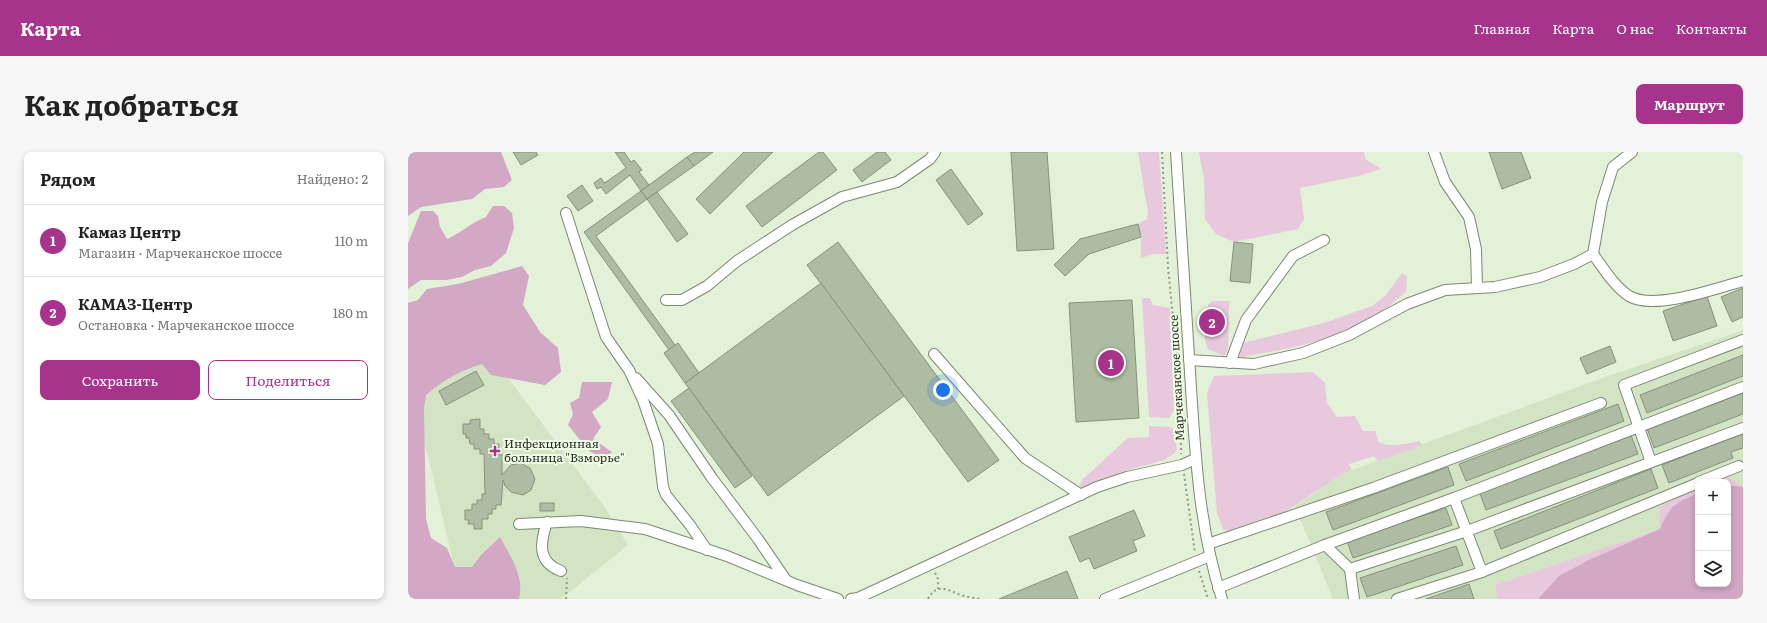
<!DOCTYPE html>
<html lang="ru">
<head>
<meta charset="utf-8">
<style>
	body { margin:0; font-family:Literata,serif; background:#f6f6f6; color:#222 }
	.controls { position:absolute; right:12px; bottom:12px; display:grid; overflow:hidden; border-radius:8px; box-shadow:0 2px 6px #0003 }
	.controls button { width:36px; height:36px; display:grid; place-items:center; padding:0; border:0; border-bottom:1px solid #e0e0e0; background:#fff; color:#222; font:20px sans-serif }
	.you { position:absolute; left:535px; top:238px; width:14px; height:14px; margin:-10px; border:3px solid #fff; border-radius:50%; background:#1a73e8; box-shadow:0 0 0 6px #1a73e833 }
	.badge { display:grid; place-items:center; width:26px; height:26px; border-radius:50%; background:#a7338d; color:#fff; font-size:13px; font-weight:700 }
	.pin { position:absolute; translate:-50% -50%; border:2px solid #fff; box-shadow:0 1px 4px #0006 }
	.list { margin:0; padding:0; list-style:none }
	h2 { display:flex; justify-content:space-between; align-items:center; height:52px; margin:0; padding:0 16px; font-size:17px }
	h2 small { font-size:13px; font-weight:400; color:#767676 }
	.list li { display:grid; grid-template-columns:26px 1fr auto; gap:12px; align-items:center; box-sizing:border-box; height:72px; padding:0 16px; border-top:1px solid #e0e0e0 }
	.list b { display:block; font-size:15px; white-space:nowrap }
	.list p { margin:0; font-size:13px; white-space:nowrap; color:#767676 }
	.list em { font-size:13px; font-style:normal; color:#767676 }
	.actions { display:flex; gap:8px; padding:12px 16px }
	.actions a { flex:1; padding:9px 0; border:1px solid #a7338d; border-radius:8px; text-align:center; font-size:14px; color:#a7338d }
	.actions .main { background:#a7338d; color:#fff }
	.icon { flex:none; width:22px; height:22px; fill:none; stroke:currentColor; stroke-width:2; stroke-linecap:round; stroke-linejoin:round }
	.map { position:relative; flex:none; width:1335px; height:447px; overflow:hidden; border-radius:8px }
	header { display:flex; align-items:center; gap:24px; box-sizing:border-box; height:56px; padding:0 20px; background:#a7338d; color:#fff }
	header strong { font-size:19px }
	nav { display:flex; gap:22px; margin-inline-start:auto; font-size:14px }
	.intro { display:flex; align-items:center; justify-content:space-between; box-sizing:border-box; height:96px; padding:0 24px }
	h1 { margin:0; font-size:28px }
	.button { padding:10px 18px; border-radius:8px; background:#a7338d; color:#fff; font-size:14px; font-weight:700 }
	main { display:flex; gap:24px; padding:0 24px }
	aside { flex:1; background:#fff; border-radius:8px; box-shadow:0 2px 6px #0003 }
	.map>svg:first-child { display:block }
	.built { fill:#d3e4c5 }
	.green { fill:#e8c8dd }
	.forest { fill:#d2a8c5 }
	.building { fill:#afbca4; stroke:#86937c }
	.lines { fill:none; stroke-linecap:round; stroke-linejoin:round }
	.minor-casing { stroke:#7c8972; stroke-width:12 }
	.path { stroke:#8f9a87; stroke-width:2; stroke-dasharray:2 3; stroke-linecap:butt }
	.minor { stroke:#fff; stroke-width:10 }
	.poi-dot { fill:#a7338d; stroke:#effee5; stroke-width:1.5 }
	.labels { text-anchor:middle; stroke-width:4; stroke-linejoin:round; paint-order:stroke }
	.street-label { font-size:12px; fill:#292f25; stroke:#effee5 }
	.poi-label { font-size:12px; fill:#292f25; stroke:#effee5; text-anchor:start }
</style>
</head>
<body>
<header>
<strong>Карта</strong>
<nav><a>Главная</a><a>Карта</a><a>О нас</a><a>Контакты</a></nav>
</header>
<div class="intro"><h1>Как добраться</h1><a class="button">Маршрут</a></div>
<main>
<aside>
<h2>Рядом<small>Найдено: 2</small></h2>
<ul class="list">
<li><span class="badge">1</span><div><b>Камаз Центр</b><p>Магазин · Марчеканское шоссе</p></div><em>110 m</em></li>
<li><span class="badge">2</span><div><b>КАМАЗ-Центр</b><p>Остановка · Марчеканское шоссе</p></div><em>180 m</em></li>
</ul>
<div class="actions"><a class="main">Сохранить</a><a>Поделиться</a></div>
</aside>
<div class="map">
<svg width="1335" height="447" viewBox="0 0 1335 447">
	<rect width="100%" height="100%" fill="#e2f1d7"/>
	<!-- built -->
	<g class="built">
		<polygon points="1335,178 1335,335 1316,322 1290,330 1252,377 1087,433 1089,447 925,447 887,354 936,321 1200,224"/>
		<polygon points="79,198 198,357 220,393 153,447 54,447 5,241"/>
	</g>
	<!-- green -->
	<g class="green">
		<polygon points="730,0 751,0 758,102 745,102 733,106 733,85 730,72 739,67 740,61"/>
		<polygon points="791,0 956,0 957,7 973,17 954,23 892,36 896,67 890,77 826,90 808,82 797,67 796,27"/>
		<path d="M994 121 999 124 998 140C978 157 955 174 930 183 899 193 865 200 833 205L829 201 834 191 916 171 964 154 978 143Z"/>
		<polygon points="734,146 742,146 745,153 762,156 766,258 761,266 741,265"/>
		<polygon points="805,149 821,149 820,198 816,204 800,197 797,187 800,153"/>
		<path d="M905 220 917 231 919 251 929 265 947 264 955 279H967L971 290C984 296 997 292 1011 289L1014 293 970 309 966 304 941 312 944 318 936 321 878 359 820 379 815 377 809 361 799 241 806 224Z"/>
		<path d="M741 274 761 275 766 277 769 298C760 311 737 312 723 317 707 322 691 328 676 336L671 334 674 328 720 286 741 285Z"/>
		<polygon points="1316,322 1335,335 1335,447 1089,447 1087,433 1252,377 1252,355 1290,335 1290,432 1320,432 1320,330 1300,330"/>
	</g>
	<!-- forest -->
	<g class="forest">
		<polygon points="0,0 93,0 104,28 96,35 77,37 64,47 13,55 0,64"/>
		<path d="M85 54H96L104 61 106 76 98 101 83 114 67 118 54 125 38 128H13L0 137V91L13 59H25L30 64 32 75 39 87C53 81 64 70 78 65Z"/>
		<path d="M114 114 121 124 115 153 132 180 150 196 153 220 137 233 83 223 74 212C53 218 34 229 18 243L16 257 18 367 23 386 39 396 47 415H64L73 403 92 385C102 404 117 425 111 447H0V151L10 148 19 137 50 132Z"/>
		<polygon points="174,230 204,230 200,247 184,260 193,275 185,287 204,300 197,307 181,299 160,273 165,262 162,251 171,246"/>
		<path d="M1320 333 1335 335V447H1130L1151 424 1183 407 1252 377C1263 352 1266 352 1290 341V432H1320Z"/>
	</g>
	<!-- building -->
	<g class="building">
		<polygon points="105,0 128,0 130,3 113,13"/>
		<polygon points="207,0 216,0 223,10 226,8 234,18 231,20 241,33 233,39 222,23 198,42 193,35 189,37 186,31 193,26 196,31 201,28 218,16"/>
		<polygon points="287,0 305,0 286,14 279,5"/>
		<polygon points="336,0 365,0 302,62 288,47"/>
		<polygon points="411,0 415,0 429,18 354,75 338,54"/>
		<polygon points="469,0 477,0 483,8 454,30 445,18"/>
		<polygon points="603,0 639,0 646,97 609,99"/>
		<polygon points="1081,0 1113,0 1123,26 1094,37"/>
		<polygon points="279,5 286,14 239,47 233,39"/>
		<polygon points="543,17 575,62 560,73 528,28"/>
		<polygon points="174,33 185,49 170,59 159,44"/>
		<polygon points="233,39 239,47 188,84 267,193 261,198 176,80"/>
		<polygon points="249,40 280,82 269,90 239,47"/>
		<polygon points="730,72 733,85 681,102 657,124 646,113 672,87"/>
		<polygon points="430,90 591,308 560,330 399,113"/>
		<polygon points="826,90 845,92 842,131 822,129"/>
		<polygon points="413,131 496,244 360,344 277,231"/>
		<polygon points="1335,136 1335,165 1324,170 1313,145"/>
		<polygon points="1299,144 1309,174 1265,189 1255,159"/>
		<polygon points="724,148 731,266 668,270 661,151"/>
		<polygon points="270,191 291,221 277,231 256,201"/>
		<polygon points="1202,194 1208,210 1179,222 1172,206"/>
		<polygon points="1335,203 1335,224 1239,261 1232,243"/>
		<polygon points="68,219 76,233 38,253 31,239"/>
		<polygon points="281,236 344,324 327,336 263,249"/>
		<polygon points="1335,240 1335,262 1246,296 1239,276"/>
		<polygon points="1210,252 1216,269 1058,329 1051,312"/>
		<polygon points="72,267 72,277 76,277 76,282 81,282 81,287 86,287 86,292 91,292 91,302 94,302 94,323 103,313 112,311 122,316 127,327 123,338 115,343 103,340 97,334 95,328 93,353 88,353 88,357 84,357 84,362 80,362 80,367 74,367 74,377 66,377 66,372 60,372 61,368 57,368 57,358 64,358 64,352 69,352 69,348 74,348 74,342 77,342 76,302 72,302 72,297 66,297 66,292 62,292 61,286 58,286 58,282 55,282 55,272 62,272 62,268"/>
		<polygon points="1335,281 1335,296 1323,300 1325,306 1261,331 1254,313"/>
		<polygon points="1223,283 1230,302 1078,358 1071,339"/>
		<polygon points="1040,315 1046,333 925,378 918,360"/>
		<polygon points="1243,317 1250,336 1093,397 1086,379"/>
		<rect x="132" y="351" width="14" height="8"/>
		<polygon points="1038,356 1044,373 945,406 939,389"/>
		<polygon points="726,358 737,384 725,389 729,399 686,417 681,406 672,410 661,385"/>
		<polygon points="1048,394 1055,413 959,445 952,426"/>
		<polygon points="659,419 670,447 591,447"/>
		<polygon points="1061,432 1066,447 1018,447"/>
	</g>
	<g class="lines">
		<!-- minor casing -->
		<g class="minor-casing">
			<g id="minor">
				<path d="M768 0C773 73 777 147 782 220 787 297 790 373 814 447"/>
				<polyline points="1026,0 1037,30 1061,65 1068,97 1069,136"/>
				<polyline points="158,61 198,185 221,218 235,248 250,292 255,335 258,343 282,373 299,398"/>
				<path d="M1185 102C1196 117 1206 134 1221 144 1246 159 1309 136 1335 129"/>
				<polyline points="258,148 274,148 299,134 329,109 384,73 434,45 489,30 522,7 527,0"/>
				<polyline points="526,202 617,306 673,343"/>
				<polyline points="781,208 846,212 895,201 941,183 999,152 1037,138 1087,135 1132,125 1166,112 1185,102 1194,50 1205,15 1224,0"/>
				<polyline points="822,211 838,168 885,104 916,88"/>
				<polyline points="228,226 261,263 304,326 350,387 378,428"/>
				<polyline points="1243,310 1216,233 1335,188"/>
				<polyline points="1291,330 1331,314"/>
				<path d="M139 370C132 391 129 410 153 419"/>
				<polyline points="111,372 173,369 237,377 319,404 389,433 430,447"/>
				<polyline points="800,392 965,336 1193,251"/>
				<polyline points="917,393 1046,346"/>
				<polyline points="942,417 946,447"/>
				<polyline points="1074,420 1046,346 1335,235"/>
				<polyline points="810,436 917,393 942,417 1059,379 1335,276"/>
				<polyline points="443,447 450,446 689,335 719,325 774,313 787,307"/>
				<polyline points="697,447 802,404"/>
				<polyline points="989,447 1074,420 1290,331"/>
			</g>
		</g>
		<!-- path -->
		<g class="path">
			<polyline points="754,0 760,115 772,238"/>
			<polyline points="773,246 773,302"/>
			<polyline points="776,322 787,401"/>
			<polyline points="791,419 800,447"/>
			<polyline points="527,421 530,427 530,437"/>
			<polyline points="158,447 159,426"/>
			<path d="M520 447C529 430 539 438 553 443 559 445 566 446 572 447"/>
		</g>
		<!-- minor -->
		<use href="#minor" class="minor"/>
	</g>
	<!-- markers -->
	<path class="poi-dot" d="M85 293h4v4h4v4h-4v4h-4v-4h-4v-4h4z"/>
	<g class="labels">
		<!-- street labels -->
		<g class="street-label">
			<text transform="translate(769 226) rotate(-93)" y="4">Марчеканское шоссе</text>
		</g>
		<!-- poi labels -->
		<g class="poi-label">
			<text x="96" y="296">Инфекционная<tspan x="96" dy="14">больница "Взморье"</tspan></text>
		</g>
	</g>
</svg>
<div class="controls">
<button>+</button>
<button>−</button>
<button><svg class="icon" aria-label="layers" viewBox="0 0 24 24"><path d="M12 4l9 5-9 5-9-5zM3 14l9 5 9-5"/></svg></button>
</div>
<div class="you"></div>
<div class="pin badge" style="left:703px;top:211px">1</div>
<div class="pin badge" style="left:804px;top:170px">2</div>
</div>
</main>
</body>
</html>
